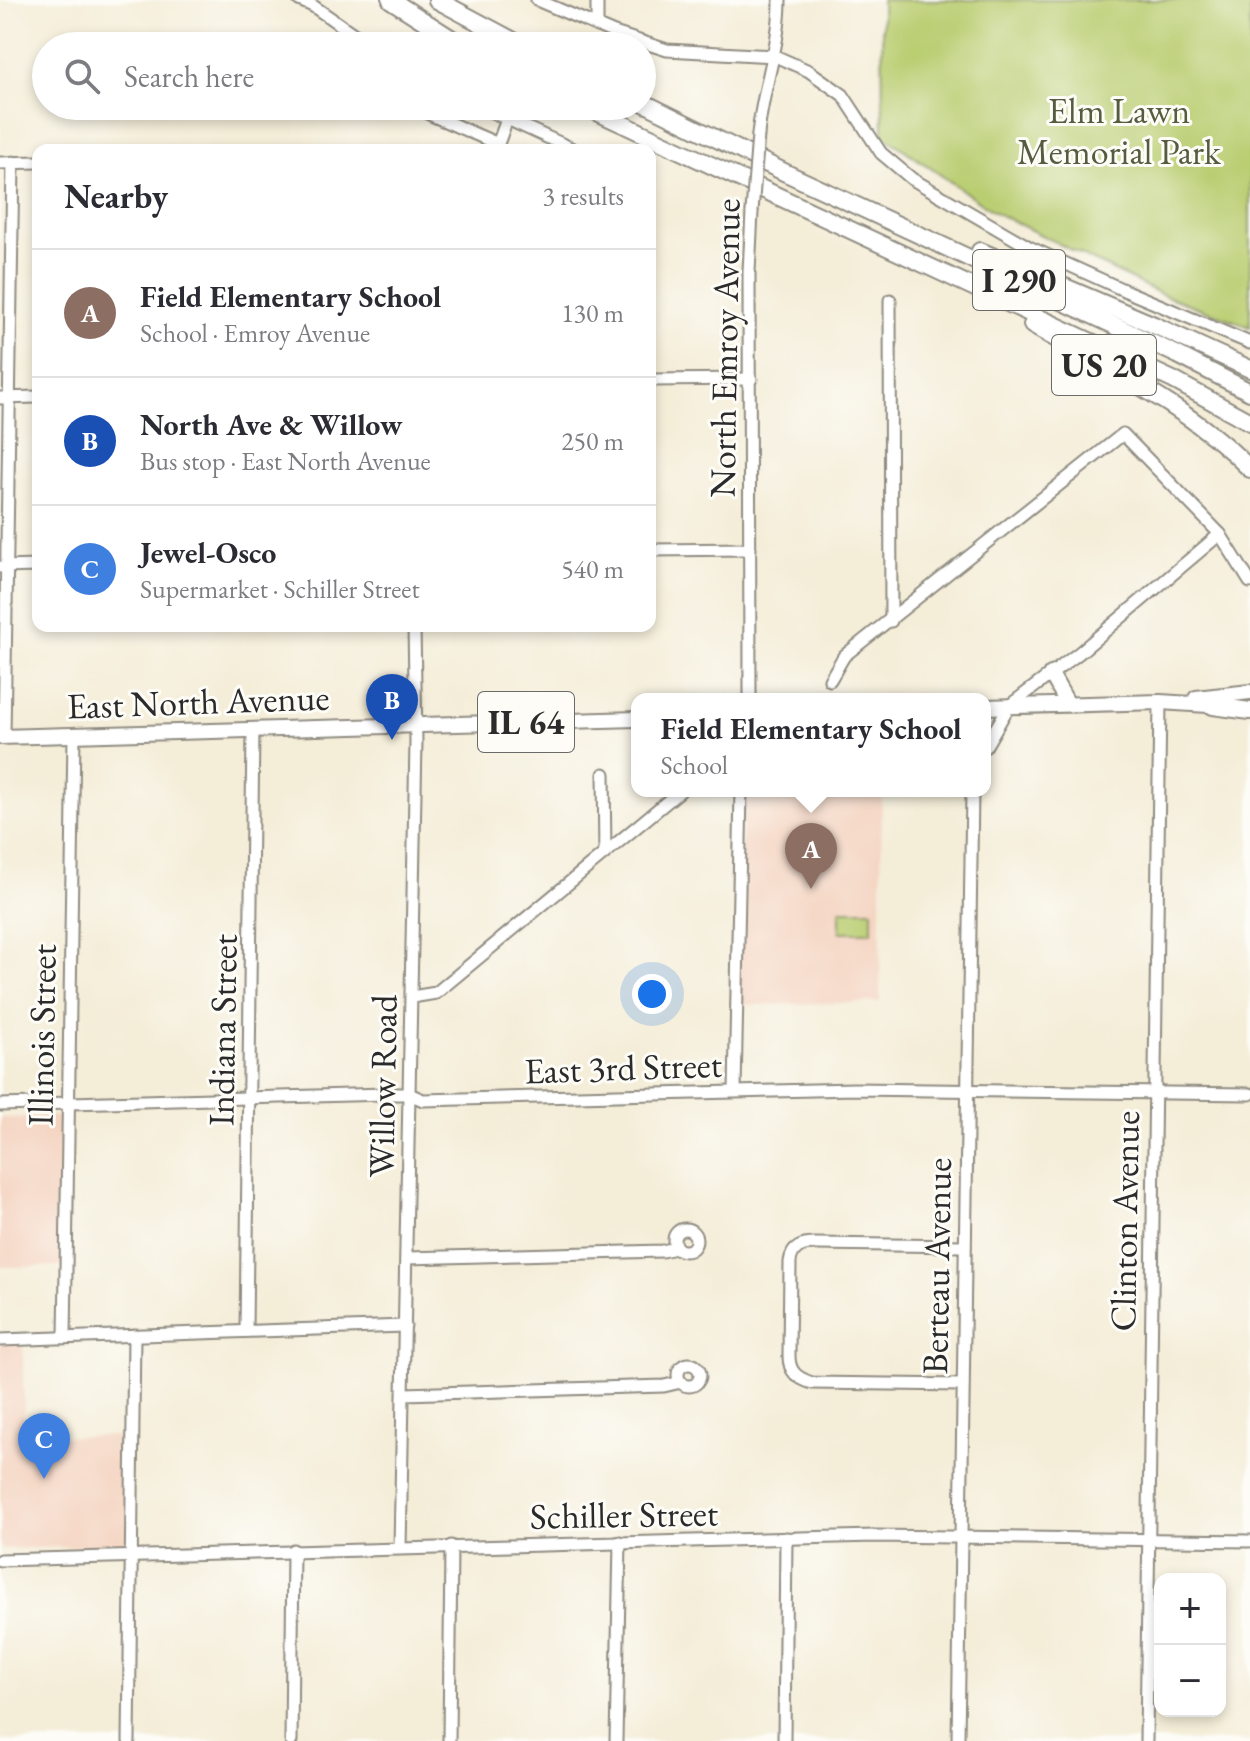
<!DOCTYPE html>
<html lang="en">
<head>
<meta charset="utf-8">
<style>
	body { margin:0; font-family:"EB Garamond",serif; background:#f2f2f3; color:#2b2b33 }
	.controls { position:absolute; right:24px; bottom:24px; display:grid; overflow:hidden; border-radius:16px; box-shadow:0 4px 12px #0003 }
	.controls button { width:72px; height:72px; display:grid; place-items:center; padding:0; border:0; border-bottom:2px solid #e1e1e2; background:#fff; color:#2b2b33; font:40px sans-serif }
	.you { position:absolute; left:652px; top:994px; width:28px; height:28px; margin:-20px; border:6px solid #fff; border-radius:50%; background:#1a73e8; box-shadow:0 0 0 12px #1a73e833 }
	.badge { display:grid; place-items:center; width:52px; height:52px; border-radius:50%; background:#1f6fb2; color:#fff; font-size:26px; font-weight:700 }
	.pin { position:absolute; translate:-50% -66px; filter:drop-shadow(0 2px 4px #0008) }
	.pin::after { content:''; position:absolute; top:42px; width:28px; height:24px; background:inherit; clip-path:polygon(0 0,100% 0,50% 100%) }
	.popup { position:absolute; left:631px; top:693px; width:360px; height:104px; box-sizing:border-box; display:grid; place-content:center; border-radius:16px; background:#fff; filter:drop-shadow(0 2px 6px #0005); font-size:26px; white-space:nowrap; color:#7c7c81 }
	.popup b { font-size:30px; color:#2b2b33 }
	.popup::after { content:''; position:absolute; left:50%; top:100%; margin-left:-16px; border:16px solid transparent; border-top-color:#fff }
	.list { margin:0; padding:0; list-style:none }
	h2 { display:flex; justify-content:space-between; align-items:center; height:104px; margin:0; padding:0 32px; font-size:34px }
	h2 small { font-size:26px; font-weight:400; color:#7c7c81 }
	.list li { display:grid; grid-template-columns:52px 1fr auto; gap:24px; align-items:center; box-sizing:border-box; height:128px; padding:0 32px; border-top:2px solid #e1e1e2 }
	.list b { display:block; font-size:30px; white-space:nowrap }
	.list p { margin:0; font-size:26px; white-space:nowrap; color:#7c7c81 }
	.list em { font-size:26px; font-style:normal; color:#7c7c81 }
	.icon { flex:none; width:44px; height:44px; fill:none; stroke:currentColor; stroke-width:2; stroke-linecap:round; stroke-linejoin:round }
	.map { position:relative; flex:none; width:1250px; height:1741px; overflow:hidden }
	.search { position:absolute; background:#fff; box-shadow:0 4px 12px #0003; left:32px; top:32px; width:624px; height:88px; display:flex; align-items:center; gap:20px; box-sizing:border-box; padding:0 28px; border-radius:44px; color:#7c7c81; font-size:30px }
	.panel { position:absolute; background:#fff; box-shadow:0 4px 12px #0003; left:32px; top:144px; width:624px; height:488px; border-radius:16px }
	.map>svg:first-child { display:block }
	.built { fill:#f4d3c0 }
	.green { fill:#b9cd71; stroke:#727c4e; stroke-width:2 }
	.lines { fill:none; stroke-linecap:round; stroke-linejoin:round }
	.minor-casing { stroke:#908c82; stroke-width:15 }
	.major-casing { stroke:#908c82; stroke-width:18 }
	.highway-casing { stroke:#908c82; stroke-width:20 }
	.minor { stroke:#fff; stroke-width:11 }
	.major { stroke:#fff; stroke-width:14 }
	.highway { stroke:#fff; stroke-width:16 }
	.minor-bridge-casing { stroke:#908c82; stroke-width:15; stroke-linecap:butt }
	.minor-bridge { stroke:#fff; stroke-width:11 }
	.labels { text-anchor:middle; stroke-width:6; stroke-linejoin:round; paint-order:stroke }
	.shield { fill:#fdfcf7; stroke:#6a6a68; stroke-width:2 }
	.shield-label { font-size:34px; font-weight:bold; fill:#2b2b2b }
	.park-label { font-size:36px; fill:#565c40; stroke:#fdfcf7 }
	.street-label { font-size:36px; fill:#2b2b2b; stroke:#fdfcf7 }
</style>
</head>
<body>
<div class="map">
<svg width="1250" height="1741" viewBox="0 0 1250 1741">
	<rect width="100%" height="100%" fill="#fdfcf7"/>
	<filter id="ink" filterUnits="userSpaceOnUse"><feTurbulence type="fractalNoise" baseFrequency=".0125" numOctaves="2"/><feDisplacementMap in="SourceGraphic" scale="16" xChannelSelector="R" yChannelSelector="G"/><feConvolveMatrix kernelMatrix="1 2 1 2 8 2 1 2 1" color-interpolation-filters="sRGB"/></filter>
	<filter id="wash" filterUnits="userSpaceOnUse"><feTurbulence type="fractalNoise" baseFrequency=".006" numOctaves="4" result="noise"/><feDisplacementMap in="SourceGraphic" scale="32" xChannelSelector="R" yChannelSelector="G"/><feGaussianBlur stdDeviation="1.8" result="paint"/><feColorMatrix in="noise" values="0 0 0 0 0 0 0 0 0 0 0 0 0 0 0 0 0 1.4 0 .05"/><feComposite in="paint" operator="in"/></filter>
	<g filter="url(#wash)">
		<rect width="100%" height="100%" fill="#f4edd8"/>
		<!-- built -->
		<g class="built">
			<polygon points="743,791 882,791 880,1002 739,1005"/>
			<polygon points="67,1116 65,1266 0,1267 0,1118"/>
			<polygon points="0,1343 23,1343 24,1437 130,1436 128,1545 0,1549"/>
		</g>
		<!-- green -->
		<g class="green">
			<polygon points="882,0 1250,0 1250,327 1161,294 994,212 883,135"/>
			<rect x="840" y="910" width="32" height="22"/>
		</g>
	</g>
	<g filter="url(#ink)">
		<g class="lines">
			<!-- minor casing -->
			<g class="minor-casing">
				<g id="minor">
					<polyline points="299,0 313,6 371,46"/>
					<polyline points="537,0 614,33 667,50 775,56 809,71 843,95 881,153 912,179 1029,247 1126,291 1250,343"/>
					<polyline points="597,26 597,0"/>
					<polyline points="430,106 429,114 498,144 507,119"/>
					<polyline points="479,106 575,150"/>
					<path d="M758 135C762 89 780 47 780 0"/>
					<polyline points="0,163 38,162"/>
					<polyline points="890,300 891,621"/>
					<polyline points="650,380 751,379"/>
					<polyline points="0,398 38,397"/>
					<polyline points="650,550 750,549"/>
					<polyline points="1,567 38,566"/>
					<polyline points="830,680 844,656 1123,434 1220,534 1250,582"/>
					<polyline points="750,699 749,272 752,212"/>
					<polyline points="4,737 13,162"/>
					<polyline points="985,747 1009,706 1079,653 1220,534"/>
					<polyline points="604,774 605,853"/>
					<polyline points="412,997 436,993 680,791"/>
					<polyline points="735,1091 741,791"/>
					<polyline points="0,1105 385,1094 409,1094 423,1100 854,1089 1250,1094"/>
					<circle cx="685" cy="1240" r="11"/>
					<polyline points="407,1258 662,1251 676,1248"/>
					<polyline points="246,1331 253,730"/>
					<polyline points="65,1337 74,735"/>
					<polyline points="0,1340 405,1326"/>
					<circle cx="689" cy="1375" r="11"/>
					<path d="M963 1385 812 1383C797 1378 789 1372 789 1356L790 1262C792 1247 802 1244 816 1244L965 1246"/>
					<polyline points="404,1394 664,1386 681,1382"/>
					<polyline points="400,1548 416,742 414,626"/>
					<polyline points="0,1560 874,1536 1250,1541"/>
					<polyline points="129,1741 134,1335"/>
					<polyline points="291,1741 293,1550"/>
					<polyline points="449,1741 451,1546"/>
					<polyline points="616,1741 620,1542"/>
					<polyline points="784,1741 786,1538"/>
					<polyline points="958,1741 972,791"/>
					<polyline points="1146,1741 1160,702"/>
				</g>
			</g>
			<!-- major casing -->
			<g class="major-casing">
				<g id="major">
					<polyline points="1051,674 1068,704"/>
					<polyline points="1196,698 1250,692"/>
					<polyline points="985,707 1160,702 1224,706"/>
					<polyline points="0,737 637,719"/>
				</g>
			</g>
			<!-- highway casing -->
			<g class="highway-casing">
				<g id="highway">
					<polyline points="391,0 463,46"/>
					<polyline points="437,0 523,46"/>
					<polyline points="642,102 786,173 1178,355 1250,392"/>
					<polyline points="584,106 1173,380 1250,422"/>
					<polyline points="980,251 1154,325 1250,369"/>
					<path d="M1032 325C1108 369 1187 405 1250 469"/>
					<polyline points="1213,706 1250,711"/>
				</g>
			</g>
			<!-- minor -->
			<use href="#minor" class="minor"/>
			<!-- major -->
			<use href="#major" class="major"/>
			<!-- highway -->
			<use href="#highway" class="highway"/>
			<!-- minor-bridge casing -->
			<g class="minor-bridge-casing">
				<polyline id="minor-bridge" points="752,212 758,135"/>
			</g>
			<!-- minor-bridge -->
			<use href="#minor-bridge" class="minor-bridge"/>
		</g>
	</g>
	<g class="labels">
		<!-- shield labels -->
		<g class="shield">
			<rect x="973" y="250" width="92" height="60" rx="6"/>
			<rect x="1052" y="335" width="104" height="60" rx="6"/>
			<rect x="478" y="692" width="96" height="60" rx="6"/>
		</g>
		<g class="shield-label">
			<text x="1019" y="292">I 290</text>
			<text x="1104" y="377">US 20</text>
			<text x="526" y="734">IL 64</text>
		</g>
		<!-- park labels -->
		<g class="park-label">
			<text x="1119" y="123">Elm Lawn<tspan x="1119" dy="41">Memorial Park</tspan></text>
		</g>
		<!-- street labels -->
		<g class="street-label">
			<text transform="translate(724 348) rotate(-89)" y="13">North Emroy Avenue</text>
			<text transform="translate(198 701) rotate(-2)" y="13">East North Avenue</text>
			<text transform="translate(222 1030) rotate(-89)" y="13">Indiana Street</text>
			<text transform="translate(41 1035) rotate(-89)" y="13">Illinois Street</text>
			<text transform="translate(623 1067) rotate(-2)" y="13">East 3rd Street</text>
			<text transform="translate(382 1086) rotate(-89)" y="13">Willow Road</text>
			<text transform="translate(1124 1221) rotate(-89)" y="13">Clinton Avenue</text>
			<text transform="translate(936 1266) rotate(-89)" y="13">Berteau Avenue</text>
			<text transform="translate(624 1514) rotate(-1)" y="13">Schiller Street</text>
		</g>
	</g>
</svg>
<div class="controls">
<button>+</button>
<button>−</button>
</div>
<div class="you"></div>
<div class="pin badge" style="left:811px;top:889px;background:#8d6e63">A</div>
<div class="popup"><b>Field Elementary School</b>School</div>
<div class="pin badge" style="left:392px;top:740px;background:#1a4fb4">B</div>
<div class="pin badge" style="left:44px;top:1479px;background:#3f7fe0">C</div>
<div class="search"><svg class="icon" aria-label="search" viewBox="0 0 24 24"><circle cx="10" cy="10" r="6"/><path d="M15 15l6 6"/></svg>Search here</div>
<section class="panel">
<h2>Nearby<small>3 results</small></h2>
<ul class="list">
<li><span class="badge" style="background:#8d6e63">A</span><div><b>Field Elementary School</b><p>School · Emroy Avenue</p></div><em>130 m</em></li>
<li><span class="badge" style="background:#1a4fb4">B</span><div><b>North Ave &amp; Willow</b><p>Bus stop · East North Avenue</p></div><em>250 m</em></li>
<li><span class="badge" style="background:#3f7fe0">C</span><div><b>Jewel-Osco</b><p>Supermarket · Schiller Street</p></div><em>540 m</em></li>
</ul>
</section>
</div>
</body>
</html>
